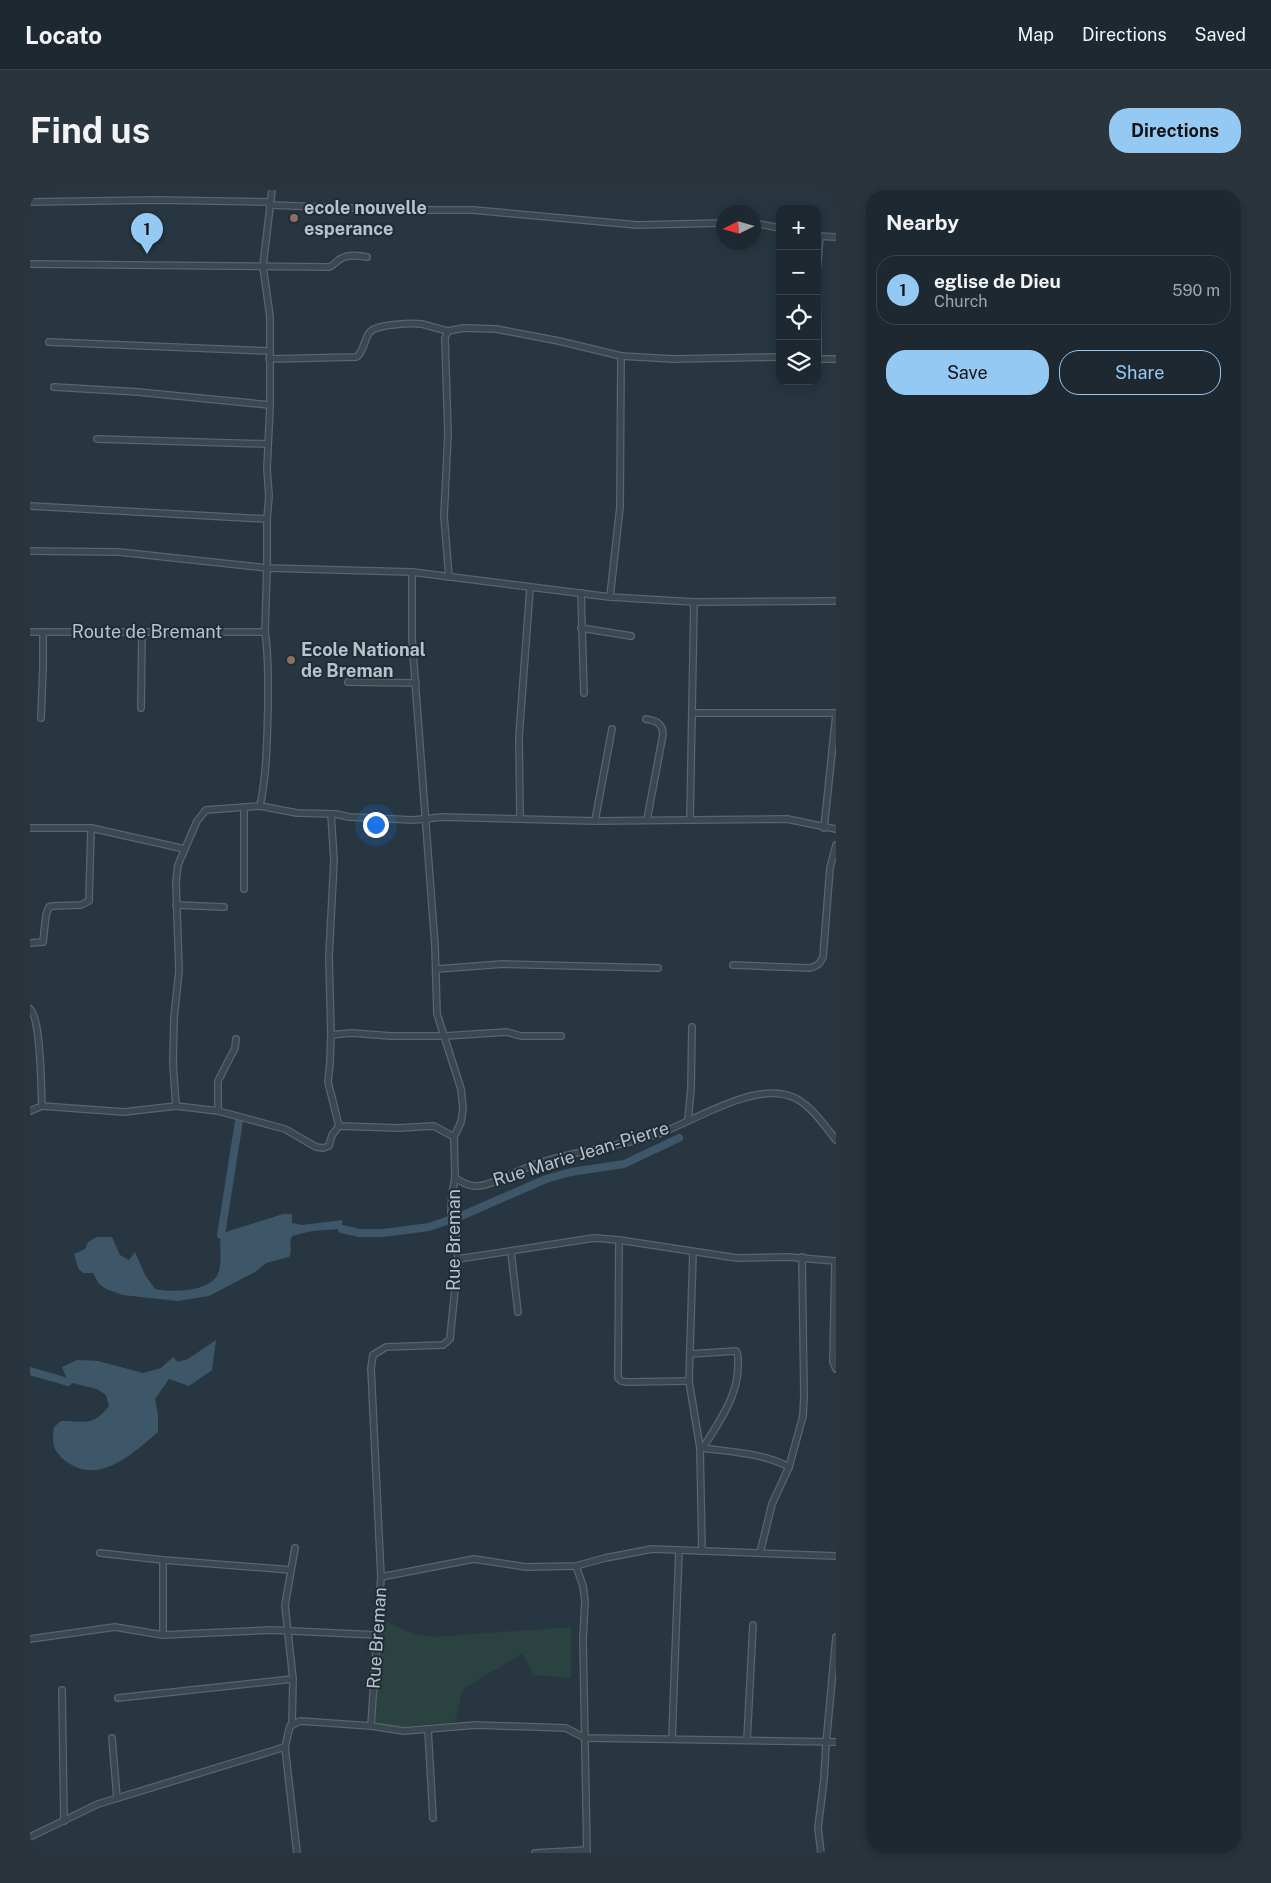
<!DOCTYPE html>
<html lang="en">
<head>
<meta charset="utf-8">
<style>
	body { margin:0; font-family:"Public Sans",sans-serif; background:#2a343c; color:#f1f3f6 }
	.controls { position:absolute; right:15px; top:15px; display:grid; overflow:hidden; border-radius:10px; box-shadow:0 2px 12px #0003 }
	.controls button { width:45px; height:45px; display:grid; place-items:center; padding:0; border:0; border-bottom:1px solid #3b444c; background:#1d2830; color:#f1f3f6; font:25px sans-serif }
	.compass { position:absolute; left:686px; top:15px; width:45px; height:45px; border-radius:50%; background:#1d2830; box-shadow:0 2px 12px #0003; rotate:265deg }
	.you { position:absolute; left:345px; top:634px; width:18px; height:18px; margin:-12px; border:4px solid #fff; border-radius:50%; background:#1a73e8; box-shadow:0 0 0 8px #1a73e833 }
	.badge { display:grid; place-items:center; width:32px; height:32px; border-radius:50%; background:#94c9f4; color:#111; font-size:16px; font-weight:700 }
	.pin { position:absolute; translate:-50% -41px; filter:drop-shadow(0 1px 2px #0008) }
	.pin::after { content:''; position:absolute; top:26px; width:18px; height:15px; background:inherit; clip-path:polygon(0 0,100% 0,50% 100%) }
	.list { margin:0; padding:0; list-style:none }
	h2 { display:flex; justify-content:space-between; align-items:center; height:65px; margin:0; padding:0 20px; font-size:21px }
	h2 small { font-size:16px; font-weight:400; color:#a0a6ab }
	.list li { display:grid; grid-template-columns:32px 1fr auto; gap:15px; align-items:center; box-sizing:border-box; height:70px; margin:0 10px 10px; padding:0 10px; border:1px solid #3b444c; border-radius:20px }
	.list b { display:block; font-size:19px; white-space:nowrap }
	.list p { margin:0; font-size:16px; white-space:nowrap; color:#a0a6ab }
	.list em { font-size:16px; font-style:normal; color:#a0a6ab }
	.actions { display:flex; gap:10px; padding:15px 20px }
	.actions a { flex:1; padding:11px 0; border:1px solid #94c9f4; border-radius:20px; text-align:center; font-size:18px; color:#94c9f4 }
	.actions .main { background:#94c9f4; color:#111 }
	.icon { flex:none; width:28px; height:28px; fill:none; stroke:currentColor; stroke-width:2; stroke-linecap:round; stroke-linejoin:round }
	.map { position:relative; flex:none; width:806px; height:1663px; overflow:hidden; border-radius:20px }
	header { display:flex; align-items:center; gap:30px; box-sizing:border-box; height:70px; padding:0 25px; background:#1d2830; border-bottom:1px solid #3b444c }
	header strong { font-size:24px }
	nav { display:flex; gap:28px; margin-inline-start:auto; font-size:18px }
	.intro { display:flex; align-items:center; justify-content:space-between; box-sizing:border-box; height:120px; padding:0 30px }
	h1 { margin:0; font-size:35px }
	.button { padding:12px 22px; border-radius:20px; background:#94c9f4; color:#111; font-size:18px; font-weight:700 }
	main { display:flex; gap:30px; padding:0 30px }
	aside { flex:1; background:#1d2830; border-radius:20px; box-shadow:0 2px 12px #0003 }
	.map>svg:first-child { display:block }
	.green { fill:#2a4341 }
	.water { fill:#3e5768 }
	.lines { fill:none; stroke-linecap:round; stroke-linejoin:round }
	.canal { stroke:#3e5768; stroke-width:8 }
	.street-casing { stroke:#59656e; stroke-width:8 }
	.street { stroke:#3b4850; stroke-width:5.5 }
	.education-dot { fill:#8d6e63; stroke:#202d36; stroke-width:2 }
	.labels { text-anchor:middle; stroke-width:4; stroke-linejoin:round; paint-order:stroke }
	.poi-label { font-size:18px; font-weight:bold; fill:#b8c2cb; stroke:#202d36; text-anchor:start }
	.street-label { font-size:18px; fill:#b8c2cb; stroke:#202d36 }
</style>
</head>
<body>
<header>
<strong>Locato</strong>
<nav><a>Map</a><a>Directions</a><a>Saved</a></nav>
</header>
<div class="intro"><h1>Find us</h1><a class="button">Directions</a></div>
<main>
<div class="map">
<svg width="806" height="1663" viewBox="0 0 806 1663">
	<rect width="100%" height="100%" fill="#273640"/>
	<!-- green -->
	<polygon class="green" points="357,1432 382,1443 401,1447 541,1437 541,1488 504,1485 492,1464 433,1499 425,1532 372,1537 346,1533 344,1519 350,1445"/>
	<!-- water -->
	<g class="water">
		<path d="M253 1024H262V1033L272 1035 312 1030V1039L282 1041 262 1046C258 1054 263 1061 259 1067L236 1073 225 1082 179 1106 147 1111 93 1105 76 1099 69 1094 63 1083H53L48 1078 44 1064 55 1059 58 1052 67 1047H82L90 1065 99 1070 105 1062 115 1085 125 1099C143 1103 183 1102 189 1081 192 1070 189 1057 191 1045L199 1041Z"/>
		<path d="M186 1150 182 1180 159 1196 139 1189 125 1209 128 1225V1242C102 1264 67 1298 33 1269 22 1259 22 1251 24 1237L31 1231C55 1231 63 1237 79 1216L76 1205 67 1199 38 1192 32 1177 47 1170 68 1171 113 1183 131 1178 143 1167 148 1172 158 1169Z"/>
	</g>
	<g class="lines">
		<!-- canal -->
		<g class="canal">
			<polyline points="312,1039 329,1043 353,1043 399,1037 431,1026 516,989 541,982 594,974 649,948"/>
			<polyline points="191,1045 209,931"/>
			<polyline points="0,1181 38,1192"/>
		</g>
		<!-- street casing -->
		<g class="street-casing">
			<g id="street">
				<polyline points="0,12 126,10 240,12"/>
				<polyline points="240,15 370,20 443,20 607,35 694,33"/>
				<polyline points="724,33 750,38"/>
				<polyline points="787,46 806,47"/>
				<path d="M0 74 299 77C305 75 307 70 312 68 320 64 329 66 337 67"/>
				<polyline points="787,81 790,46"/>
				<polyline points="787,103 788,169"/>
				<polyline points="19,152 239,161"/>
				<path d="M239 169 327 167C334 160 334 151 339 143 345 134 381 133 392 134 400 136 409 139 418 141"/>
				<polyline points="787,169 806,169"/>
				<polyline points="24,197 108,202 240,215"/>
				<polyline points="67,249 238,254"/>
				<polyline points="0,316 237,329"/>
				<polyline points="0,361 89,362 237,378 382,382 580,407 664,412 806,411"/>
				<polyline points="419,387 414,326 418,244 415,148 418,141 434,138 466,139 529,151 591,166 643,169 750,167"/>
				<polyline points="551,403 554,503"/>
				<polyline points="580,407 590,317 591,166"/>
				<polyline points="551,438 601,446"/>
				<polyline points="0,442 235,442"/>
				<polyline points="318,492 386,493"/>
				<polyline points="111,518 112,442"/>
				<polyline points="662,523 806,523"/>
				<polyline points="11,528 13,478 13,443"/>
				<path d="M616 529C627 531 632 533 633 544L617 630"/>
				<path d="M230 616C237 583 237 550 238 516 238 491 239 467 235 442L237 378V329L239 306 237 279 240 215V127L233 76 242 0"/>
				<polyline points="214,617 214,699"/>
				<polyline points="301,624 304,670 299,767 301,845 300,873 298,892 309,936"/>
				<polyline points="490,628 489,547 500,398"/>
				<polyline points="660,630 664,412"/>
				<polyline points="565,631 582,539"/>
				<polyline points="0,638 61,638 155,659"/>
				<polyline points="794,638 806,524"/>
				<polyline points="146,715 194,717"/>
				<polyline points="0,753 13,752 16,725 19,717 23,716 51,715 59,711 61,638"/>
				<path d="M703 775 780 778C787 776 790 774 793 767L800 678 806 655"/>
				<polyline points="407,779 473,774 628,778"/>
				<path d="M0 819C11 828 11 898 12 916"/>
				<polyline points="301,845 321,843 361,846 415,846 477,842 491,846 531,846"/>
				<polyline points="146,916 143,874 144,828 149,781 146,692 148,675 167,631 176,620 230,616 267,623 306,624 319,627 384,630 412,627 565,631 757,629 806,639"/>
				<polyline points="0,921 12,916 94,922 146,916 188,921 255,939 286,957 293,958 299,956 302,945 309,936 368,938 404,936 424,947"/>
				<polyline points="188,921 188,891 205,858 206,849"/>
				<polyline points="658,930 661,899 662,837"/>
				<path d="M425 988C431 992 439 996 446 996 458 997 490 980 503 975 544 960 589 958 631 943 665 930 723 893 760 906 779 912 794 935 806 950"/>
				<polyline points="589,1050 588,1188 591,1191 597,1192 659,1191"/>
				<polyline points="481,1062 488,1122"/>
				<polyline points="663,1062 659,1191 670,1258 672,1361"/>
				<polyline points="428,1069 564,1048 589,1050 707,1068 758,1067 806,1071"/>
				<polyline points="805,1071 803,1172 806,1179"/>
				<path d="M660 1164 706 1161C709 1166 708 1171 708 1176 708 1207 688 1233 673 1258"/>
				<path d="M672 1258C701 1262 733 1263 759 1277"/>
				<polyline points="70,1363 133,1370 261,1380"/>
				<polyline points="730,1363 742,1314 759,1277 773,1226 774,1205 772,1067"/>
				<polyline points="133,1370 133,1445"/>
				<polyline points="546,1376 553,1396 555,1411 553,1449 557,1663"/>
				<polyline points="351,1387 444,1369 496,1377 546,1376 575,1368 622,1359 806,1366"/>
				<polyline points="0,1449 85,1437 133,1445 241,1440 347,1445"/>
				<polyline points="32,1500 34,1631"/>
				<polyline points="88,1508 263,1489"/>
				<polyline points="262,1535 263,1489 255,1415 265,1358"/>
				<polyline points="341,1536 351,1387 341,1178 343,1165 356,1157 413,1155 420,1149 428,1069 425,1035 421,1022 422,1004 425,988 424,947 431,932 433,919 431,899 407,824 405,756 382,449 382,382"/>
				<polyline points="398,1539 403,1628"/>
				<polyline points="82,1548 87,1608"/>
				<polyline points="642,1549 649,1360"/>
				<polyline points="717,1550 723,1435"/>
				<polyline points="0,1647 68,1614 255,1557"/>
				<polyline points="267,1663 255,1557 260,1536 270,1531 341,1536 374,1541 446,1535 536,1538 555,1548 806,1552"/>
				<polyline points="505,1663 557,1660"/>
				<polyline points="791,1663 788,1638 794,1589 796,1554 806,1447"/>
			</g>
		</g>
		<!-- street -->
		<use href="#street" class="street"/>
	</g>
	<!-- markers -->
	<g class="education-dot">
		<circle cx="264" cy="28" r="5"/>
		<circle cx="261" cy="470" r="5"/>
	</g>
	<g class="labels">
		<!-- poi labels -->
		<g class="poi-label">
			<text x="274" y="24">ecole nouvelle<tspan x="274" dy="21">esperance</tspan></text>
			<text x="271" y="466">Ecole National<tspan x="271" dy="21">de Breman</tspan></text>
		</g>
		<!-- street labels -->
		<g class="street-label">
			<text x="117" y="448">Route de Bremant</text>
			<text transform="translate(551 964) rotate(-17)" y="6">Rue Marie Jean-Pierre</text>
			<text transform="translate(424 1050) rotate(-90)" y="6">Rue Breman</text>
			<text transform="translate(347 1448) rotate(-86)" y="6">Rue Breman</text>
		</g>
	</g>
</svg>
<div class="controls">
<button>+</button>
<button>−</button>
<button><svg class="icon" aria-label="locate" viewBox="0 0 24 24"><circle cx="12" cy="12" r="6"/><path d="M12 2v4M12 18v4M2 12h4M18 12h4"/></svg></button>
<button><svg class="icon" aria-label="layers" viewBox="0 0 24 24"><path d="M12 4l9 5-9 5-9-5zM3 14l9 5 9-5"/></svg></button>
</div>
<svg class="compass" viewBox="-18 -18 36 36"><path d="M0-13l5 13h-10z" fill="#e53935"/><path d="M0 13l5-13h-10z" fill="#a0a6ab"/></svg>
<div class="you"></div>
<div class="pin badge" style="left:117px;top:64px">1</div>
</div>
<aside>
<h2>Nearby<small></small></h2>
<ul class="list">
<li><span class="badge">1</span><div><b>eglise de Dieu</b><p>Church</p></div><em>590 m</em></li>
</ul>
<div class="actions"><a class="main">Save</a><a>Share</a></div>
</aside>
</main>
</body>
</html>
